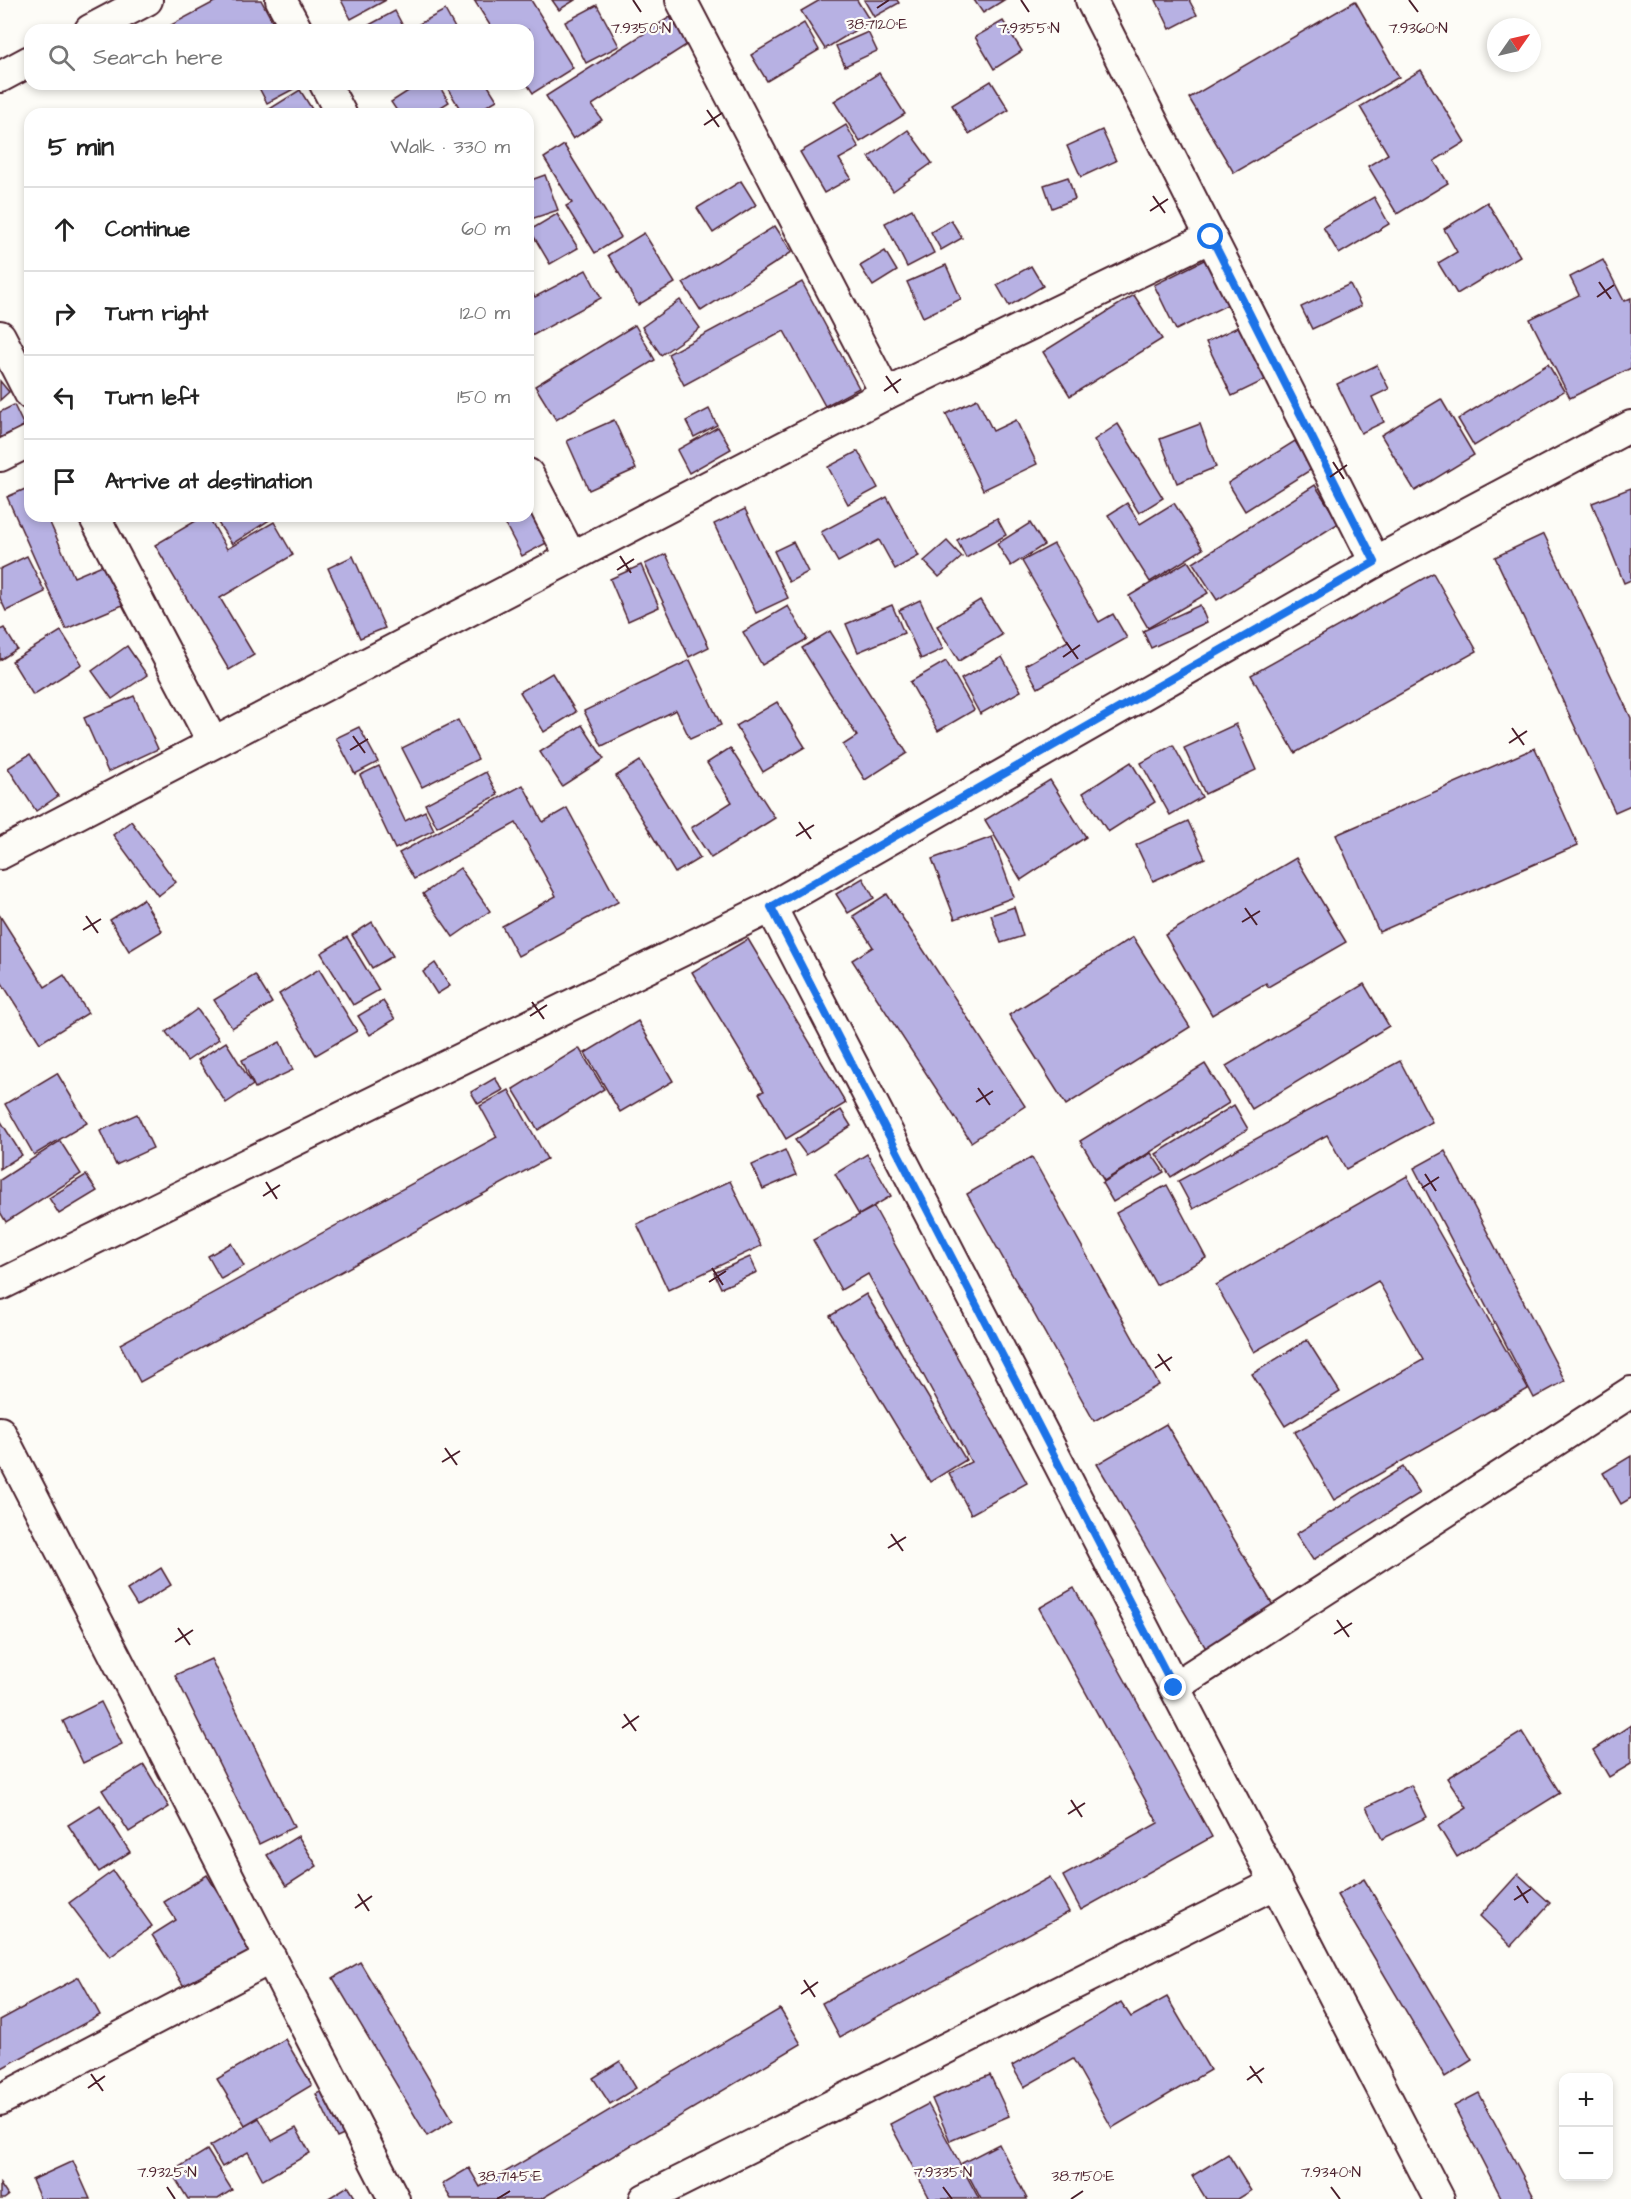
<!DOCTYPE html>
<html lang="en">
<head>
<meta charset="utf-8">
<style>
	body { margin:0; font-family:"Architects Daughter",sans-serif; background:#f6f6f6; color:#222 }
	.controls { position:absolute; right:18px; bottom:18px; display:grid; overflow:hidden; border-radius:12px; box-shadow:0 3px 9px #0003 }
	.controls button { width:54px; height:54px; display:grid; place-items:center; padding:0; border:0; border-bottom:2px solid #e0e0e0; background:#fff; color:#222; font:30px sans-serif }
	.compass { position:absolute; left:1487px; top:18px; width:54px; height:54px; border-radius:50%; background:#fff; box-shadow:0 3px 9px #0003; rotate:56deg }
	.stop { position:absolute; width:18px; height:18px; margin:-14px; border:4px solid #1a73e8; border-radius:50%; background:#fff }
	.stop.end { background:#1a73e8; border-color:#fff; box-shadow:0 2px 6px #0008 }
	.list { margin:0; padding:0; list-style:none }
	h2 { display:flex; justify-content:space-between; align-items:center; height:78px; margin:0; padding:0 24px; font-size:26px }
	h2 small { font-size:20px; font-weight:400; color:#767676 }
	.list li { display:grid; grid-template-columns:39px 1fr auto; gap:18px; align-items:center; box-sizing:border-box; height:84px; padding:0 24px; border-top:2px solid #e0e0e0 }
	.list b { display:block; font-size:22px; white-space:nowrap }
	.list em { font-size:20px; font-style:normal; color:#767676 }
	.icon { flex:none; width:33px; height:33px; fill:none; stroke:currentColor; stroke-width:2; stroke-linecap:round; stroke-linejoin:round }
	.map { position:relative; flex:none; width:1631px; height:2199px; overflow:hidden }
	.search { position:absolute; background:#fff; box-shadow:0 3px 9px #0003; left:24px; top:24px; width:510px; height:66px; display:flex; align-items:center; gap:15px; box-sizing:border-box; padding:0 21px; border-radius:18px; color:#767676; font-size:22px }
	.panel { position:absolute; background:#fff; box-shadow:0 3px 9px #0003; left:24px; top:108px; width:510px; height:414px; border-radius:18px }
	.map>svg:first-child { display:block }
	.building { fill:#b7b1e3; stroke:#4a1f2b; stroke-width:1.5 }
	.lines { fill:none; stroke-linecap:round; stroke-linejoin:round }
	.minor-casing { stroke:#4a1f2b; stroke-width:34 }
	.minor { stroke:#fdfcf7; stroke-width:30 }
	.route { stroke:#1a73e8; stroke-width:8 }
	.ticks { fill:none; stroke:#4a1f2b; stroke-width:2 }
	.ticks-label { font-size:15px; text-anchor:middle; fill:#4a1f2b; stroke:#fdfcf7; stroke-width:4.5; stroke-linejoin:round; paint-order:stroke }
</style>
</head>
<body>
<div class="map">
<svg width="1631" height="2199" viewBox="0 0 1631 2199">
	<rect width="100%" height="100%" fill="#fdfcf7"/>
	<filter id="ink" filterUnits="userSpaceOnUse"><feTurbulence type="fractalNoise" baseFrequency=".0167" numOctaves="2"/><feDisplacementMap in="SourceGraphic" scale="12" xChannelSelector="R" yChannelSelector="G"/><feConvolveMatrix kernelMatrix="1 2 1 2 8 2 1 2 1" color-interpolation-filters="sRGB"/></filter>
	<g filter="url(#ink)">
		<!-- building -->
		<g class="building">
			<polygon points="218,0 261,0 277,30 173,30 171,25"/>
			<polygon points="341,0 386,0 351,19"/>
			<polygon points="474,0 531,0 573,68 533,93 527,84 528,30 493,30"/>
			<polygon points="552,0 575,0 559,10"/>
			<polygon points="820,0 857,0 870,21 825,49 801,11"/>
			<polygon points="864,0 897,0 899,3 874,17"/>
			<polygon points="974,0 1004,0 983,13"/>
			<polygon points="1156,0 1189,0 1197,15 1170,29"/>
			<polygon points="1355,1 1399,77 1234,173 1189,98"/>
			<polygon points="597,5 619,46 586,63 565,22"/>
			<polygon points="445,10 456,30 408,30"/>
			<polygon points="395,11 405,30 360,30"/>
			<polygon points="670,17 688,44 592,105 602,120 573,139 546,96"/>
			<polygon points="1003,21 1022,51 994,69 975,37"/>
			<polygon points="804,23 819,50 767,81 751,55"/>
			<polygon points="868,32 877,51 845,66 836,46"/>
			<polygon points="1421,70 1465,142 1434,161 1448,183 1397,214 1368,166 1388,154 1360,107"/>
			<polygon points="879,73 905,114 860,142 834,101"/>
			<polygon points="991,81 1009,110 969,134 952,105"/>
			<polygon points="257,84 303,84 267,103"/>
			<polygon points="419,84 438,84 449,102 430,114 399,114 391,102"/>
			<polygon points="445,84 487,84 497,100 473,114 463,114"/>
			<polygon points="300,90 315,114 270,114 268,110"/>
			<polygon points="846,125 859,148 839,159 851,178 824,193 800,152"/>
			<polygon points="908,130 932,163 893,191 869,157"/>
			<polygon points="1102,130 1116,161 1081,177 1067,146"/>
			<polygon points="564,145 621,237 595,253 566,206 572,203 544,158"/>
			<polygon points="545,175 558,210 528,220 528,181"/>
			<polygon points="1068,177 1075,199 1052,208 1044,185"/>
			<polygon points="741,181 756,205 713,233 697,208"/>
			<polygon points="1374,197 1389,224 1339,254 1323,227"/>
			<polygon points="1487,202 1520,256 1457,294 1438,263 1457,252 1444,229"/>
			<polygon points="912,209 934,253 907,267 885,223"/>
			<polygon points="557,214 578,248 550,264 530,230"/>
			<polygon points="951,220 962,238 941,250 931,232"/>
			<polygon points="775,226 792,252 701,311 683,283"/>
			<polygon points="644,233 675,283 638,305 608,255"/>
			<polygon points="885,251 897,271 873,286 860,266"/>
			<polygon points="1208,258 1231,303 1176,330 1154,285"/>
			<polygon points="1603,260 1624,301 1631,298 1631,368 1570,398 1530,319 1579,295 1570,277"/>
			<polygon points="946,265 961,299 923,317 907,282"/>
			<polygon points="1031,266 1043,286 1009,306 997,285"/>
			<polygon points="586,270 601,298 528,338 528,284 535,297"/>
			<polygon points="802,282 859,388 825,406 784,331 684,385 668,354"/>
			<polygon points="1350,284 1361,306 1312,329 1301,307"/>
			<polygon points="1134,295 1162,339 1070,396 1043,352"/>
			<polygon points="680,300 700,328 661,355 642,327"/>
			<polygon points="635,325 655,360 556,420 535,386"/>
			<polygon points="1242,325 1267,379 1232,396 1206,342"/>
			<polygon points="1548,364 1564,391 1474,446 1458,419"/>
			<polygon points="1377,365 1389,389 1372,397 1384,422 1361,433 1337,384"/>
			<polygon points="0,381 9,392 0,400"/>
			<polygon points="977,399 993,431 1016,420 1037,464 983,490 946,414"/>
			<polygon points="1441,399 1474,455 1415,491 1381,435"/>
			<polygon points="14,405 24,426 0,438 0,412"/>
			<polygon points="709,409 717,425 694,437 686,421"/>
			<polygon points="614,420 636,469 589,490 567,441"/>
			<polygon points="1118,424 1163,498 1139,513 1094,440"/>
			<polygon points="1200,424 1216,467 1177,483 1160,439"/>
			<polygon points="718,427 731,449 689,473 677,450"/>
			<polygon points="1295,441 1312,469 1245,511 1228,483"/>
			<polygon points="858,451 878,488 848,504 828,467"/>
			<polygon points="1315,485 1339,523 1217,600 1193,563"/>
			<polygon points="30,487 30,516 47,516 74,577 107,563 125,604 66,629 7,497"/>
			<polygon points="1631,488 1631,580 1624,583 1592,503"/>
			<polygon points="528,494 552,540 522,556 501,516 528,516"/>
			<polygon points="887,497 919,556 895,569 879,540 838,562 821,532"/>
			<polygon points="1127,503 1140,524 1174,503 1203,549 1150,582 1108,515"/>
			<polygon points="745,509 788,598 756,613 714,524"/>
			<polygon points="204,516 208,516 227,549 274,522 293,555 220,598 254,655 229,670 155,545"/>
			<polygon points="229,516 269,516 271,519 232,544 218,523"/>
			<polygon points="997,518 1006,535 966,558 957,540"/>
			<polygon points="1030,523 1044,545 1011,566 997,544"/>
			<polygon points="1544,534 1631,718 1631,805 1615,812 1495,557"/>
			<polygon points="947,541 962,557 939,577 924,561"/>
			<polygon points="793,542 808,572 789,582 774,551"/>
			<polygon points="1054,544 1099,622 1113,614 1127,638 1038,688 1025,665 1068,641 1022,561"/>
			<polygon points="666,554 709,647 689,657 645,564"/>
			<polygon points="27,556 45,592 6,611 0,598 0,569"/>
			<polygon points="353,556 385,628 360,638 328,568"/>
			<polygon points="1188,561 1208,593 1148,628 1129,596"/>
			<polygon points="641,565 659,607 628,621 610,579"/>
			<polygon points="1433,573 1477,651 1295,753 1251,675"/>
			<polygon points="920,600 943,649 921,659 899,610"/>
			<polygon points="980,600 1002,635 959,661 937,626"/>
			<polygon points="892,605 904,633 858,652 846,624"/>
			<polygon points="1200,605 1207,622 1151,648 1143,631"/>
			<polygon points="788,606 807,639 762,665 743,632"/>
			<polygon points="4,628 17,649 0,660 0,630"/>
			<polygon points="61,631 82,664 33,695 12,661"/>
			<polygon points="830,631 907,753 865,780 843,745 857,736 802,648"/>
			<polygon points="127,646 147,675 112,699 92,671"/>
			<polygon points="1002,657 1021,691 980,714 961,679"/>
			<polygon points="690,660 721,725 690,739 676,710 602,746 584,711"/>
			<polygon points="946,661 974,710 938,731 910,682"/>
			<polygon points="552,673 576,712 544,732 520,692"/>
			<polygon points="134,696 158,749 108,772 84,718"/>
			<polygon points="777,702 805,747 763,772 736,726"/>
			<polygon points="458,720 478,759 422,787 402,748"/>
			<polygon points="1236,724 1256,770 1205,794 1184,748"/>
			<polygon points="582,725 604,759 562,786 540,752"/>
			<polygon points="359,727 378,762 355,774 336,738"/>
			<polygon points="1173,745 1202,797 1170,815 1141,763"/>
			<polygon points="730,748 775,818 711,858 691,828 732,802 707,763"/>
			<polygon points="1535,748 1578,845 1379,932 1336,835"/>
			<polygon points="30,754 58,796 36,811 8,768"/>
			<polygon points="640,761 700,858 675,873 616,776"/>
			<polygon points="1131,762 1155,802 1108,832 1083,793"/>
			<polygon points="379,766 405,821 425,811 434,830 395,849 360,775"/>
			<polygon points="486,772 498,795 437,827 425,804"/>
			<polygon points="1050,780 1086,837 1021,880 985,820"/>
			<polygon points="523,785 543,822 567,808 618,902 518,956 502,926 556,896 516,823 414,879 399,853"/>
			<polygon points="131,821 176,882 158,896 113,835"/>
			<polygon points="1188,821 1205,858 1153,881 1136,845"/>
			<polygon points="992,837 1014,897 955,919 932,859"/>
			<polygon points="1296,858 1346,942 1268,987 1266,983 1212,1015 1165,935"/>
			<polygon points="460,868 490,911 453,937 423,894"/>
			<polygon points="863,878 874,898 848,913 836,894"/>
			<polygon points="887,894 1025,1106 971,1142 852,960 873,947 853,916"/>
			<polygon points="143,899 162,931 129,951 110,920"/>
			<polygon points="1014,907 1023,936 1001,943 991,915"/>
			<polygon points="0,916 45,987 64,975 88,1013 40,1043 0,980"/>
			<polygon points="372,922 393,956 372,968 352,935"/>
			<polygon points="347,937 379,990 353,1005 321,953"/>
			<polygon points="1133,937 1190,1027 1066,1105 1009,1015"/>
			<polygon points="748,939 846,1103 786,1139 759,1093 764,1091 692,972"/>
			<polygon points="435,963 450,986 437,994 423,972"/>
			<polygon points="319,969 357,1031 316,1055 279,994"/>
			<polygon points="255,975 272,1003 232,1028 214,1000"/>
			<polygon points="1364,984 1389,1026 1252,1109 1226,1066"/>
			<polygon points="383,1001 395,1019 370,1035 358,1016"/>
			<polygon points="197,1009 219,1039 187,1061 166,1032"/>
			<polygon points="638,1021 673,1081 620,1112 585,1053"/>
			<polygon points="226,1042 253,1085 226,1103 198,1060"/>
			<polygon points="280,1042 293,1070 255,1088 242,1060"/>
			<polygon points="579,1048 604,1089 538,1130 513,1089"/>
			<polygon points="1400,1061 1432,1122 1346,1169 1327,1135 1193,1209 1178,1181"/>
			<polygon points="1205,1064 1229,1103 1104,1181 1080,1141"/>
			<polygon points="57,1073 87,1123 34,1155 5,1104"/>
			<polygon points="495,1078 503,1090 478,1104 471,1092"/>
			<polygon points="509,1090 547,1159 140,1382 120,1344 497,1137 480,1106"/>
			<polygon points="1234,1105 1248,1129 1171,1177 1156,1154"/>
			<polygon points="841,1110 851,1126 806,1155 795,1140"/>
			<polygon points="137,1114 153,1148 116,1165 100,1131"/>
			<polygon points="0,1120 22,1155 0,1169"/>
			<polygon points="60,1141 81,1174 6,1222 0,1212 0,1180"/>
			<polygon points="785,1150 796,1175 763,1189 752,1165"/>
			<polygon points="1445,1151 1565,1381 1534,1398 1414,1168"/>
			<polygon points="1151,1153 1164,1172 1113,1202 1102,1183"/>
			<polygon points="867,1154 891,1196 859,1215 835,1174"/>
			<polygon points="1032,1157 1159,1385 1094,1421 967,1194"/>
			<polygon points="86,1175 97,1191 59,1214 49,1198"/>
			<polygon points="1407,1176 1528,1389 1334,1500 1295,1432 1423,1360 1378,1281 1254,1352 1216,1285"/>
			<polygon points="730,1181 761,1246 668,1290 637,1224"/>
			<polygon points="1167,1185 1206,1258 1156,1285 1116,1213"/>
			<polygon points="874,1207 1027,1483 971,1514 949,1473 971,1462 868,1274 841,1290 813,1240"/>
			<polygon points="231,1243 244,1266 221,1279 208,1256"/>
			<polygon points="750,1257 757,1272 721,1288 714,1273"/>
			<polygon points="866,1294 966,1460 930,1482 830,1316"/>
			<polygon points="1307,1340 1340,1392 1285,1426 1252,1374"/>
			<polygon points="1166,1424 1277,1612 1208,1652 1097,1464"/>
			<polygon points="1631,1456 1631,1498 1621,1504 1603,1473"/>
			<polygon points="1403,1467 1420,1493 1313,1560 1296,1534"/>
			<polygon points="161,1568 171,1585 137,1606 127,1590"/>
			<polygon points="1074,1588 1212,1837 1081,1910 1063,1876 1158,1823 1039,1608"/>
			<polygon points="211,1659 294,1827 259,1844 175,1675"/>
			<polygon points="101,1702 122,1744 83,1763 63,1721"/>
			<polygon points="1631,1725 1631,1764 1609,1777 1593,1750"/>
			<polygon points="1522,1732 1560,1793 1457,1857 1438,1826 1467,1808 1447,1778"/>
			<polygon points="144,1765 169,1807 129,1832 102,1790"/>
			<polygon points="1411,1785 1427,1817 1382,1839 1366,1807"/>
			<polygon points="100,1805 130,1852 99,1872 68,1825"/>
			<polygon points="298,1836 317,1866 286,1886 267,1855"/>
			<polygon points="113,1871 152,1926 110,1957 69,1903"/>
			<polygon points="1518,1874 1550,1903 1511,1946 1480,1916"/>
			<polygon points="207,1875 255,1952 188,1993 152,1935 176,1920 164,1902"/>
			<polygon points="1050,1877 1069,1912 840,2037 822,2003"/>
			<polygon points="1364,1879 1472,2060 1445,2077 1337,1895"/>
			<polygon points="360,1962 453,2120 427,2136 333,1978"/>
			<polygon points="79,1977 100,2015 0,2069 0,2020"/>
			<polygon points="1167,1997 1210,2070 1112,2128 1073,2059 1024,2087 1012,2066 1121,2002 1131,2017"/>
			<polygon points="780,2009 801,2044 541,2199 451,2199 442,2184 469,2168 480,2187"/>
			<polygon points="285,2039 312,2085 245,2125 217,2079"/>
			<polygon points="620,2061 636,2088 610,2104 593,2078"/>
			<polygon points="990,2075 1009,2116 950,2141 932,2099"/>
			<polygon points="335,2085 355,2130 337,2138 316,2094"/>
			<polygon points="1479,2093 1535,2199 1502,2199 1454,2106"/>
			<polygon points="928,2104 979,2199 930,2199 890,2124"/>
			<polygon points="259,2118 272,2141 296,2128 310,2153 263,2180 248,2152 222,2167 210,2146"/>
			<polygon points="999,2144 1027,2199 981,2199 962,2163"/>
			<polygon points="207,2150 232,2190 218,2199 188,2199 171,2172"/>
			<polygon points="1228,2154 1251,2191 1238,2199 1206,2199 1192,2176"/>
			<polygon points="73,2161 90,2199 40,2199 32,2180"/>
			<polygon points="0,2184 8,2196 4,2199 0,2199"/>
			<polygon points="348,2186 356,2199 327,2199"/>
		</g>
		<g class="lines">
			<!-- minor casing -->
			<g class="minor-casing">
				<g id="minor">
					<polyline points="281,0 297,30"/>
					<polyline points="681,0 886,394"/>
					<polyline points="1091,0 1375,562"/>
					<polyline points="90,30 147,0"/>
					<polyline points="0,77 30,61"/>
					<polyline points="325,84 341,114"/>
					<polyline points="0,336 30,394"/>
					<polyline points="0,456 30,441"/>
					<polyline points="528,474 571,557"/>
					<polyline points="94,516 213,743"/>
					<polyline points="0,854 886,394 1211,237"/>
					<polyline points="771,907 1439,2199"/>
					<polyline points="0,1285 771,907 1375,562 1631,426"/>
					<polyline points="0,1432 394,2199"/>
					<polyline points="1174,1687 1631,1392"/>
					<polyline points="0,2100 271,1958"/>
					<polyline points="645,2199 1276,1883"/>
				</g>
			</g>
			<!-- minor -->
			<use href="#minor" class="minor"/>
		</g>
	</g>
	<g class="lines" filter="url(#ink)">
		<!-- route -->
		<polyline class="route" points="1174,1688 771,907 1375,562 1211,237"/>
	</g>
	<!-- ticks -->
	<path class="ticks" d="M633 0 641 12M1021 0 1029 12M1409 0 1418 12M877 8 889 0M707 110 719 127M704 125 722 113M1153 196 1165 213M1150 211 1168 199M1599 282 1611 299M1597 297 1614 285M886 376 898 393M884 391 901 379M1333 462 1344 479M1330 477 1347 465M620 556 631 573M617 570 634 559M1066 642 1078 659M1063 657 1080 645M1512 728 1524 745M353 736 365 753M1509 743 1527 731M350 750 368 739M799 822 811 839M796 836 814 825M1245 908 1257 925M86 916 98 933M1242 922 1260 911M83 930 101 919M532 1002 544 1019M530 1016 547 1005M978 1088 990 1105M976 1102 993 1091M1425 1174 1436 1191M266 1182 277 1199M1422 1188 1439 1177M263 1196 280 1185M712 1268 723 1285M709 1282 726 1271M1158 1354 1170 1371M1155 1368 1172 1357M445 1448 457 1465M442 1462 460 1451M891 1534 903 1551M888 1548 906 1537M1337 1620 1349 1637M178 1628 190 1645M1334 1634 1352 1623M175 1642 193 1630M624 1714 636 1731M622 1728 639 1716M1071 1800 1082 1817M1068 1814 1085 1803M1517 1886 1528 1903M358 1894 369 1911M1514 1900 1531 1889M355 1908 372 1896M804 1980 815 1997M801 1994 818 1982M1250 2066 1262 2083M91 2074 103 2091M1247 2080 1264 2068M88 2088 105 2076M167 2187 175 2199M943 2187 952 2199M1331 2187 1340 2199M497 2199 510 2191M1071 2199 1083 2191"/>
	<g class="ticks-label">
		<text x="877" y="29">38.7120°E</text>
		<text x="641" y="33">7.9350°N</text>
		<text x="1029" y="33">7.9355°N</text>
		<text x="1418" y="33">7.9360°N</text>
		<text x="167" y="2177">7.9325°N</text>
		<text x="943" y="2177">7.9335°N</text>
		<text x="1331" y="2177">7.9340°N</text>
		<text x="510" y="2181">38.7145°E</text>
		<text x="1083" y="2181">38.7150°E</text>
	</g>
</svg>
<div class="controls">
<button>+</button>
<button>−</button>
</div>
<svg class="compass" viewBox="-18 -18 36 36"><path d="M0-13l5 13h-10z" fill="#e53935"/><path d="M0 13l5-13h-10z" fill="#767676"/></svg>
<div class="stop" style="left:1211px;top:237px"></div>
<div class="stop end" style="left:1174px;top:1688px"></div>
<div class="search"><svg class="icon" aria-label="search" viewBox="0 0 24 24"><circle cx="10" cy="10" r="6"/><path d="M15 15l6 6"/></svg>Search here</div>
<section class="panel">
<h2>5 min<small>Walk · 330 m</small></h2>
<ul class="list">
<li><svg class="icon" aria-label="ahead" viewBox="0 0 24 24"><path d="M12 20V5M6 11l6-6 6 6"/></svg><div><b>Continue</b></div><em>60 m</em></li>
<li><svg class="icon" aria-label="right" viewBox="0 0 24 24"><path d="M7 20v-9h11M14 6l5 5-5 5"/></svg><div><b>Turn right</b></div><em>120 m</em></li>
<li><svg class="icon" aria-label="left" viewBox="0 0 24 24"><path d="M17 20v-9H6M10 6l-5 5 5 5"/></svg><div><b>Turn left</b></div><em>150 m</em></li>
<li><svg class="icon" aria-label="arrive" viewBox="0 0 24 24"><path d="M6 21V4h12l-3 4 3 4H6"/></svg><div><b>Arrive at destination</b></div></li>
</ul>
</section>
</div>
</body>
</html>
